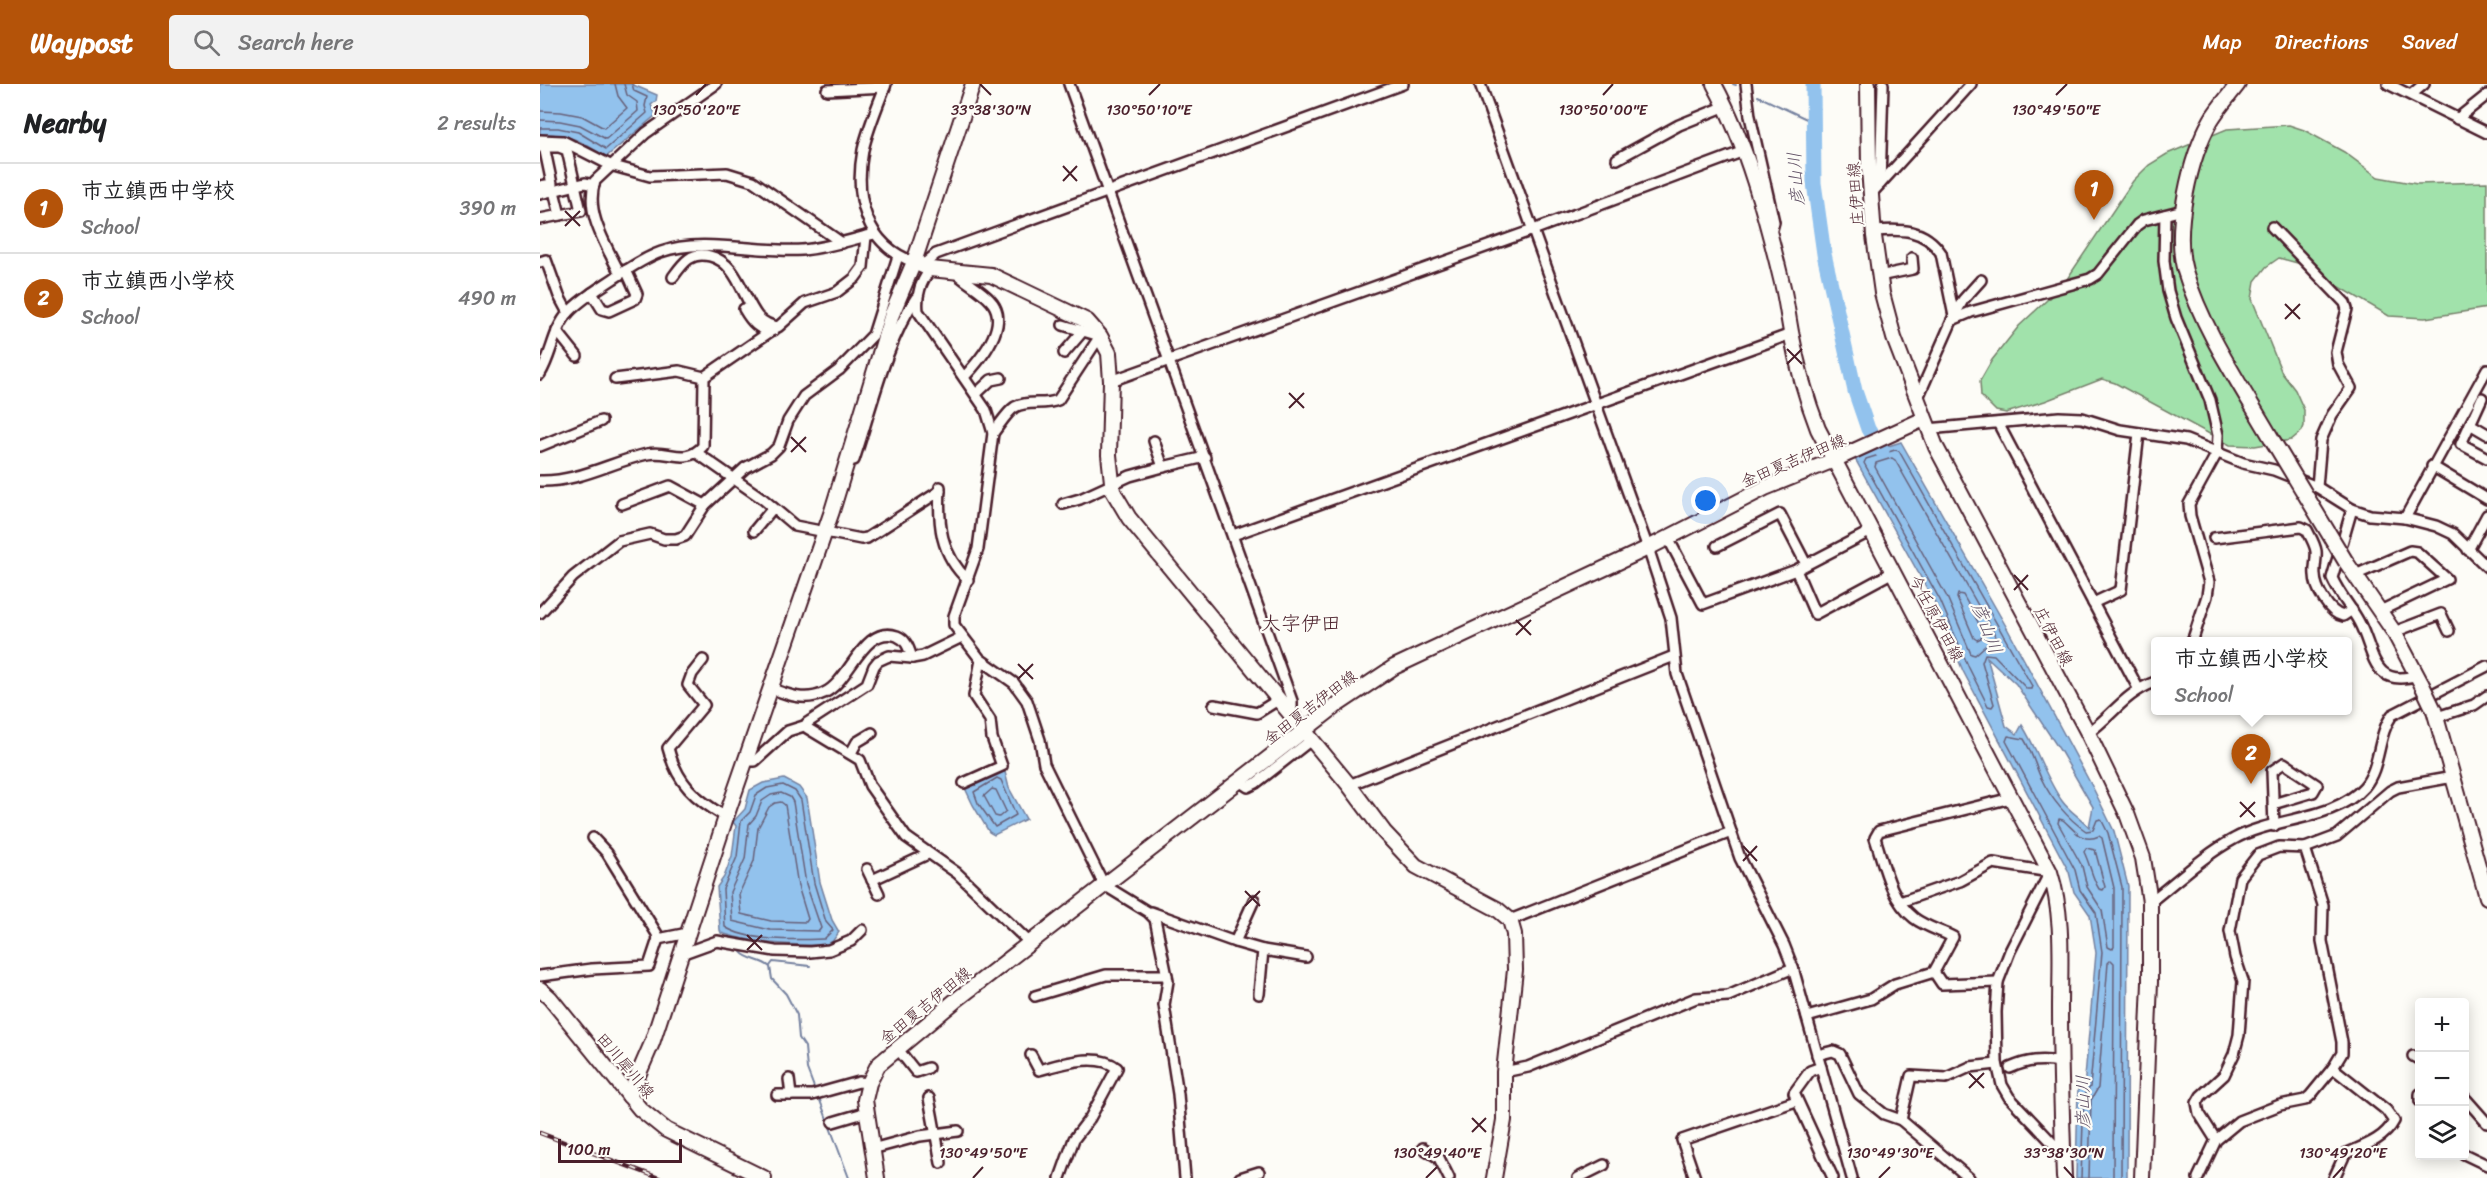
<!DOCTYPE html>
<html lang="en">
<head>
<meta charset="utf-8">
<style>
	body { margin:0; font-family:Sriracha,"Klee One",sans-serif; background:#f2f2f2; color:#202124 }
	.controls { position:absolute; right:18px; bottom:18px; display:grid; overflow:hidden; border-radius:6px; box-shadow:0 3px 15px #0003 }
	.controls button { width:54px; height:54px; display:grid; place-items:center; padding:0; border:0; border-bottom:2px solid #e0e0e0; background:#fff; color:#202124; font:30px sans-serif }
	.scale { position:absolute; left:18px; bottom:15px; width:124px; box-sizing:border-box; padding-left:6px; border:3px solid #4a1f2b; border-top:0; font-size:16px; line-height:21px; white-space:nowrap; color:#4a1f2b; -webkit-text-stroke:4px #fdfcf7; paint-order:stroke }
	.you { position:absolute; left:1166px; top:417px; width:21px; height:21px; margin:-15px; border:4px solid #fff; border-radius:50%; background:#1a73e8; box-shadow:0 0 0 9px #1a73e833 }
	.badge { display:grid; place-items:center; width:39px; height:39px; border-radius:50%; background:#b45309; color:#fff; font-size:20px; font-weight:700 }
	.pin { position:absolute; translate:-50% -50px; filter:drop-shadow(0 2px 3px #0008) }
	.pin::after { content:''; position:absolute; top:32px; width:21px; height:18px; background:inherit; clip-path:polygon(0 0,100% 0,50% 100%) }
	.popup { position:absolute; left:1611px; top:553px; width:201px; height:78px; box-sizing:border-box; display:grid; place-content:center; border-radius:6px; background:#fff; filter:drop-shadow(0 2px 4px #0005); font-size:20px; white-space:nowrap; color:#757577 }
	.popup b { font-size:22px; color:#202124 }
	.popup::after { content:''; position:absolute; left:50%; top:100%; margin-left:-12px; border:12px solid transparent; border-top-color:#fff }
	.list { margin:0; padding:0; list-style:none }
	h2 { display:flex; justify-content:space-between; align-items:center; height:78px; margin:0; padding:0 24px; font-size:26px }
	h2 small { font-size:20px; font-weight:400; color:#757577 }
	.list li { display:grid; grid-template-columns:39px 1fr auto; gap:18px; align-items:center; box-sizing:border-box; height:90px; padding:0 24px; border-top:2px solid #e0e0e0 }
	.list b { display:block; font-size:22px; white-space:nowrap }
	.list p { margin:0; font-size:20px; white-space:nowrap; color:#757577 }
	.list em { font-size:20px; font-style:normal; color:#757577 }
	.icon { flex:none; width:33px; height:33px; fill:none; stroke:currentColor; stroke-width:2; stroke-linecap:round; stroke-linejoin:round }
	.map { position:relative; flex:none; width:1947px; height:1094px; overflow:hidden }
	header { display:flex; align-items:center; gap:36px; box-sizing:border-box; height:84px; padding:0 30px; background:#b45309; color:#fff }
	header strong { font-size:28px }
	nav { display:flex; gap:33px; margin-inline-start:auto; font-size:21px }
	.search { width:420px; height:54px; background:#f2f2f2; display:flex; align-items:center; gap:15px; box-sizing:border-box; padding:0 21px; border-radius:6px; color:#757577; font-size:22px }
	main { display:flex }
	aside { flex:1; background:#fff }
	.map>svg:first-child { display:block }
	.green { fill:#a1e2ab; stroke:#76806b; stroke-width:1.5 }
	.water { fill:#92c2ed; stroke:#75819f; stroke-width:1.5; fill-rule:evenodd }
	.lines { fill:none; stroke-linecap:round; stroke-linejoin:round }
	.shore { stroke:#676079; stroke-width:1.5 }
	.stream { stroke:#75819f; stroke-width:2 }
	.river { stroke:#92c2ed; stroke-width:15 }
	.street-casing { stroke:#4a1f2b; stroke-width:14 }
	.secondary-casing { stroke:#4a1f2b; stroke-width:18 }
	.street { stroke:#fdfcf7; stroke-width:9 }
	.secondary { stroke:#fdfcf7; stroke-width:14 }
	.rail-casing { stroke:#4a1f2b; stroke-width:4.5 }
	.rail { stroke:#fdfcf7; stroke-width:2; stroke-dasharray:7; stroke-linecap:butt }
	.secondary-bridge-casing { stroke:#4a1f2b; stroke-width:18; stroke-linecap:butt }
	.secondary-bridge { stroke:#fdfcf7; stroke-width:14 }
	.ticks { fill:none; stroke:#4a1f2b; stroke-width:2 }
	.labels { text-anchor:middle; stroke-width:4.5; stroke-linejoin:round; paint-order:stroke }
	.street-label { font-size:16px; fill:#4a1f2b; stroke:#fdfcf7 }
	.water-label { font-size:18px; font-style:italic; fill:#605065; stroke:#fdfcf7 }
	.quarter-label { font-size:20px; fill:#4a1f2b; stroke:#fdfcf7 }
	.ticks-label { font-size:15px; text-anchor:middle; fill:#4a1f2b; stroke:#fdfcf7; stroke-width:4.5; stroke-linejoin:round; paint-order:stroke }
</style>
</head>
<body>
<header>
<strong>Waypost</strong>
<div class="search"><svg class="icon" aria-label="search" viewBox="0 0 24 24"><circle cx="10" cy="10" r="6"/><path d="M15 15l6 6"/></svg>Search here</div>
<nav><a>Map</a><a>Directions</a><a>Saved</a></nav>
</header>
<main>
<aside>
<h2>Nearby<small>2 results</small></h2>
<ul class="list">
<li><span class="badge">1</span><div><b>市立鎮西中学校</b><p>School</p></div><em>390 m</em></li>
<li><span class="badge">2</span><div><b>市立鎮西小学校</b><p>School</p></div><em>490 m</em></li>
</ul>
</aside>
<div class="map">
<svg width="1947" height="1094" viewBox="0 0 1947 1094">
	<rect width="100%" height="100%" fill="#fdfcf7"/>
	<filter id="ink" filterUnits="userSpaceOnUse"><feTurbulence type="fractalNoise" baseFrequency=".0167" numOctaves="2"/><feDisplacementMap in="SourceGraphic" scale="12" xChannelSelector="R" yChannelSelector="G"/><feConvolveMatrix kernelMatrix="1 2 1 2 8 2 1 2 1" color-interpolation-filters="sRGB"/></filter>
	<g filter="url(#ink)">
		<!-- green -->
		<polygon class="green" points="1749,41 1764,46 1804,68 1838,93 1877,100 1947,98 1947,224 1885,234 1849,232 1761,180 1739,174 1726,183 1715,197 1712,215 1742,289 1755,306 1764,326 1764,342 1762,347 1751,356 1715,362 1690,361 1575,299 1562,295 1505,317 1466,329 1456,327 1441,312 1440,297 1452,276 1479,242 1523,201 1593,97 1609,81 1627,70 1687,45"/>
		<!-- water -->
		<g class="water">
			<path d="M0 0H91L117 11 116 17 111 21 116 31 66 73C43 58 29 49 0 50Z"/>
			<path d="M1361 358 1467 544 1554 706 1574 747 1588 802 1587 1094H1536L1538 1004H1544L1556 869 1550 831 1534 808 1529 788 1423 587 1395 519 1314 373ZM1447 573 1476 600 1521 668 1553 723 1549 743C1541 734 1529 727 1522 717 1505 693 1498 666 1482 641L1477 650 1466 642Z"/>
			<polygon points="464,684 469,704 486,735 454,751 449,748 433,721 425,704"/>
			<path d="M244 695 259 703 267 714 280 798 292 836 299 848 292 858 285 861C249 861 216 860 181 849L180 846 177 803 184 793 192 772 196 742 193 738 205 725 210 706 223 699Z"/>
		</g>
		<g class="lines">
			<!-- shore -->
			<g class="shore">
				<polyline points="0,27 21,28 42,32 64,44 87,24 78,12 75,0"/>
				<polyline points="0,36 20,37 40,41 66,55 98,27 97,18 87,11 84,0"/>
				<polyline points="0,44 18,44 38,48 66,65 107,29 105,22 107,13 94,7 92,0"/>
				<polygon points="1355,366 1359,367 1492,602 1491,605 1487,605 1454,571 1445,570 1442,578 1454,620 1452,623 1448,622 1429,584 1400,516 1324,379 1326,375"/>
				<polygon points="1352,374 1355,376 1455,551 1460,560 1459,563 1445,562 1435,571 1431,570 1407,513 1335,383 1336,379"/>
				<polygon points="1418,510 1423,511 1444,549 1443,553 1437,556 1434,554 1417,514"/>
				<polygon points="457,694 461,696 476,731 455,743 438,719 434,708"/>
				<path d="M243 701 255 707 261 716 274 799 286 838 293 846 284 855C258 856 208 858 185 843L183 805 197 773 201 737 210 728 216 711 227 704Z"/>
				<polygon points="452,705 456,706 466,727 459,733 455,732 444,712"/>
				<polygon points="241,709 250,713 253,718 266,800 281,844 279,847 230,846 192,837 190,808 205,775 209,740 216,732 222,717 231,711"/>
				<polygon points="235,719 241,718 245,721 258,802 268,835 266,838 231,837 201,830 199,810 214,777 218,744 229,723"/>
				<path d="M1519 735 1523 736C1535 746 1542 760 1559 752L1562 754 1574 804V863L1572 865 1568 863 1562 826 1547 803 1542 782 1518 739Z"/>
				<path d="M1546 764 1555 766 1565 803 1563 806 1559 805C1552 794 1550 780 1544 768Z"/>
				<path d="M1541 1094 1544 1012 1550 1003 1562 868 1556 829 1540 806 1535 786 1466 657 1468 652 1484 655C1492 668 1495 681 1501 694 1511 715 1528 735 1546 747L1553 746 1557 736 1561 735 1568 749 1582 803 1581 1094"/>
				<polyline points="1549,1094 1551,1016 1558,1004 1568,879 1571,876 1574,879 1573,1094"/>
			</g>
			<!-- stream -->
			<g class="stream">
				<polyline points="1193,0 1196,1"/>
				<polyline points="1218,12 1275,39"/>
				<path d="M202 864 201 868C207 876 221 875 230 883L232 895 246 910 257 931 259 954 265 963 267 985 275 1006"/>
				<polyline points="230,882 233,878 270,882"/>
				<polyline points="278,1011 309,1094"/>
			</g>
			<!-- river -->
			<polyline class="river" points="1273,0 1274,99 1284,170 1315,307 1328,345 1342,367"/>
			<!-- street casing -->
			<g class="street-casing">
				<g id="street">
					<path d="M346 0C338 21 328 44 323 66 314 114 326 161 374 178"/>
					<polyline points="529,0 752,617 752,624 748,628"/>
					<polyline points="940,0 1108,464 1131,534 1137,590 1200,774 1244,861 1253,884 1312,1094"/>
					<polyline points="1206,0 1210,32 1234,138 1231,149"/>
					<polyline points="1848,0 1947,49"/>
					<polyline points="287,6 345,3"/>
					<polyline points="1872,10 1884,0"/>
					<polyline points="1917,35 1947,11"/>
					<polyline points="0,56 23,57 70,81 110,92 187,89 213,97 302,159"/>
					<polyline points="0,63 19,63 27,66 41,127 0,135"/>
					<polyline points="1077,75 1139,41 1186,22"/>
					<polyline points="1340,100 1343,0"/>
					<polyline points="0,102 12,100 4,62"/>
					<polyline points="14,107 20,131"/>
					<polyline points="0,110 45,99 54,101"/>
					<polyline points="1331,110 1431,0"/>
					<polyline points="1625,131 1624,177 1628,207 1636,234 1670,316 1678,351 1677,369 1649,420 1650,432 1669,498 1667,512 1652,558"/>
					<polyline points="1732,143 1805,219 1807,225 1796,268 1798,280 1811,304 1792,331 1781,356 1777,403"/>
					<path d="M1334 147C1361 145 1384 144 1401 169L1414 232"/>
					<polyline points="0,178 6,176 19,212 28,229"/>
					<polyline points="383,181 396,170 863,0"/>
					<path d="M390 185C381 199 376 209 378 227L446 326 453 349 438 465 414 532V541L440 575 474 599 487 617 500 656 504 680 564 801 608 828 615 835 628 897 624 921 638 1010 645 1094"/>
					<path d="M414 187C425 198 440 205 450 216 472 239 440 276 425 292"/>
					<path d="M80 190C67 162 44 129 55 97L106 49 176 0"/>
					<polyline points="1339,192 1373,185 1372,174"/>
					<path d="M133 193C143 179 151 167 170 172 198 179 202 213 218 233 224 239 230 242 238 243L265 219 297 208 315 194 323 183 326 152"/>
					<polyline points="52,209 62,225 69,227 95,215 97,210 86,186"/>
					<path d="M204 225C211 237 219 248 234 246"/>
					<polyline points="1412,236 1431,228 1550,195 1558,190 1597,141 1604,136 1643,126"/>
					<polyline points="17,247 37,272"/>
					<polyline points="524,269 543,247"/>
					<path d="M0 290C12 271 13 245 29 228 41 215 58 205 73 195 88 185 104 174 121 168 162 153 218 169 262 166 286 164 311 156 334 150"/>
					<polyline points="75,295 139,287 164,293"/>
					<polyline points="571,297 993,146 1204,67"/>
					<polyline points="436,310 451,296 461,294"/>
					<polyline points="1942,314 1921,360 1947,374"/>
					<polyline points="1377,316 1414,232 1423,216 1441,196"/>
					<polyline points="1458,339 1598,604"/>
					<polyline points="1930,340 1947,350"/>
					<polyline points="1388,345 1519,333 1542,334 1580,346 1646,356 1703,379 1734,386 1777,403 1812,425 1830,431 1865,434 1896,442 1913,450 1947,483"/>
					<path d="M453 349C459 342 467 328 475 323 487 316 505 322 518 316L560 252 523 241"/>
					<polyline points="614,357 623,383 665,373"/>
					<polyline points="0,362 61,337"/>
					<polyline points="157,369 223,415 255,442 321,455 327,454 400,407"/>
					<path d="M314 376C332 323 345 260 376 214"/>
					<polyline points="1892,382 1947,415"/>
					<path d="M0 397C39 398 71 378 107 370 129 365 145 382 163 362L164 293 231 247"/>
					<path d="M400 403C398 440 400 470 428 496"/>
					<polyline points="82,420 130,402 165,421"/>
					<polyline points="523,420 540,415 590,392 623,383"/>
					<path d="M1812 425 1792 494C1799 510 1811 523 1819 538 1835 568 1831 605 1878 591"/>
					<polyline points="1865,434 1947,285"/>
					<polyline points="214,447 233,424"/>
					<polyline points="693,451 1251,250"/>
					<polyline points="1128,454 1163,520 1256,486 1331,447"/>
					<path d="M1674 454 1761 443 1767 446C1770 452 1775 460 1776 467 1777 475 1774 483 1775 491 1775 504 1789 529 1803 532L1812 526"/>
					<polyline points="1177,462 1240,430 1266,480"/>
					<polyline points="1928,466 1947,431"/>
					<polyline points="1256,486 1275,530 1353,488"/>
					<polyline points="1815,491 1870,467 1877,468 1907,495 1840,527"/>
					<polyline points="1553,519 1581,506 1599,349"/>
					<polyline points="0,529 33,493 79,457 110,450 124,455 136,455 145,452 165,421 205,384 231,370 239,362 248,337 264,312 299,286 333,251 358,172"/>
					<polyline points="1854,548 1901,530 1909,547"/>
					<polyline points="422,553 383,572 372,574 349,572 338,577 334,582 327,600 267,639 267,644 320,676 330,702 366,753 417,789 490,859"/>
					<path d="M163 576 152 590 148 601 164 621 128 664C137 699 155 715 186 733"/>
					<path d="M230 604C248 611 265 618 284 609 310 598 323 540 357 552 367 556 369 565 372 574"/>
					<polyline points="674,621 717,629 738,616"/>
					<polyline points="1897,633 1934,621 1947,612"/>
					<path d="M1548 649C1573 631 1585 609 1615 598"/>
					<polyline points="311,669 317,658 332,649"/>
					<polyline points="205,677 215,677 248,647 267,641"/>
					<polyline points="699,697 708,703 716,699 771,656"/>
					<polyline points="424,699 462,682 452,654 450,636 434,612 441,576"/>
					<polyline points="809,701 1134,572"/>
					<polyline points="1733,720 1773,708 1777,701 1744,679 1732,687 1734,742"/>
					<polyline points="53,754 67,769 117,850 118,855"/>
					<polyline points="1765,764 1797,752 1850,707 1858,703 1913,693"/>
					<polyline points="327,785 339,810"/>
					<polyline points="332,796 388,770"/>
					<polyline points="1360,818 1420,797 1453,779 1510,788 1470,867 1458,898 1456,928 1457,979 1462,1001 1469,1013 1523,1070"/>
					<path d="M1610 818C1637 797 1664 771 1694 755 1733 733 1794 737 1824 703 1841 683 1837 652 1852 631L1947 582"/>
					<polyline points="611,828 695,858 723,866 719,910"/>
					<polyline points="970,836 1191,748"/>
					<polyline points="695,858 714,816"/>
					<polyline points="723,866 766,873"/>
					<polyline points="141,870 177,857 235,867 270,868 289,866 311,857 322,846"/>
					<polyline points="1394,888 1402,900 1458,898"/>
					<polyline points="0,892 52,885 109,882 118,855 148,849"/>
					<polyline points="495,912 566,891 627,891"/>
					<path d="M1267 933 1331 915 1355 900 1394 888 1413 853C1401 847 1384 842 1374 834 1350 815 1344 781 1335 754L1339 747 1471 714"/>
					<polyline points="357,964 376,988 388,984"/>
					<path d="M491 971 499 986C522 980 557 968 577 984L550 1034 534 1055 520 1094"/>
					<polyline points="1277,971 1293,967 1300,970 1319,1010 1344,1030 1361,1036 1429,1094"/>
					<polyline points="1873,972 1880,976"/>
					<polyline points="1281,983 1270,987 1254,1009 1293,1094"/>
					<path d="M1470 984C1488 976 1501 975 1520 978"/>
					<path d="M1793 984 1846 1026 1854 1037C1844 1056 1823 1062 1805 1070L1794 1094"/>
					<polyline points="964,988 988,983 1156,914 1188,912 1253,884"/>
					<polyline points="249,995 251,1011"/>
					<polyline points="1880,1010 1880,1017"/>
					<polyline points="237,1011 272,1011 319,998 329,999"/>
					<polyline points="1924,1013 1947,1039"/>
					<polyline points="389,1014 401,1079"/>
					<polyline points="1361,1036 1371,992 1406,994 1430,983 1457,980"/>
					<polyline points="293,1038 327,1028"/>
					<polyline points="883,1064 899,1074 909,1094"/>
					<polyline points="332,1065 380,1052 418,1047"/>
					<polyline points="1924,1070 1947,1081"/>
					<polyline points="700,1094 719,1088"/>
					<polyline points="1038,1094 1064,1081"/>
					<polyline points="1155,1094 1142,1056 1256,1017"/>
					<polyline points="1658,1094 1676,1056 1699,1037 1740,1021 1765,1016 1770,1012 1793,984 1802,969 1802,958 1782,857 1783,821 1765,764 1739,763 1718,771 1700,794 1690,847 1695,873 1703,897 1699,951 1694,970 1684,991 1661,1012 1657,1019 1659,1029 1676,1056"/>
				</g>
			</g>
			<!-- secondary casing -->
			<g class="secondary-casing">
				<g id="secondary">
					<path d="M1174 0C1207 61 1226 132 1242 199 1246 215 1248 232 1251 248 1257 281 1266 314 1278 345L1510 788C1524 832 1520 879 1520 924 1520 981 1522 1037 1524 1094"/>
					<polyline points="1328,0 1329,84 1334,152 1342,209 1354,254 1396,363 1548,649 1587,730 1603,774 1610,818 1610,898 1602,1094"/>
					<path d="M1698 0C1689 12 1678 24 1671 36 1650 73 1633 146 1645 187 1663 247 1702 303 1733 357"/>
					<polyline points="374,178 390,185 451,191 547,237 560,252 569,269 571,297 569,371 573,407 589,434 809,701 844,748 876,782 957,825 970,836 974,850 975,886 964,988 964,1036 954,1094"/>
					<polyline points="1806,478 1854,548 1882,601"/>
					<polyline points="1894,626 1947,813"/>
					<polyline points="0,905 10,914 100,1025 126,1046 224,1094"/>
					<polyline points="89,1012 112,959 186,733 292,427 352,230 374,178 433,0"/>
					<polyline points="337,1094 325,1016 329,999 338,981 415,917 797,621 854,583 1108,464 1225,404 1294,376 1384,335"/>
				</g>
			</g>
			<!-- street -->
			<use href="#street" class="street"/>
			<!-- secondary -->
			<use href="#secondary" class="secondary"/>
			<!-- rail casing -->
			<g class="rail-casing">
				<polyline id="rail" points="0,1049 119,1094"/>
			</g>
			<!-- rail -->
			<use href="#rail" class="rail"/>
			<!-- secondary-bridge casing -->
			<g class="secondary-bridge-casing">
				<g id="secondary-bridge">
					<polyline points="1733,357 1806,478"/>
					<polyline points="1882,601 1894,626"/>
				</g>
			</g>
			<!-- secondary-bridge -->
			<use href="#secondary-bridge" class="secondary-bridge"/>
		</g>
	</g>
	<!-- ticks -->
	<path class="ticks" d="M440 0 451 11M156 11 166 0M609 11 620 0M1063 11 1073 0M1516 11 1527 0M523 82 537 97M523 97 537 82M25 127 40 142M25 142 40 127M1745 220 1760 235M1745 235 1760 220M1247 265 1262 280M1247 280 1262 265M749 309 764 324M749 324 764 309M251 353 266 368M251 368 266 353M1474 491 1488 506M1474 506 1488 491M976 536 991 551M976 551 991 536M478 580 493 595M478 595 493 580M1700 718 1715 733M1700 733 1715 718M1203 762 1217 777M1203 777 1217 762M705 807 720 822M705 822 720 807M207 851 222 866M207 866 222 851M1429 989 1444 1004M1429 1004 1444 989M932 1034 946 1048M932 1048 946 1034M1524 1083 1534 1094M433 1094 443 1083M886 1094 897 1083M1339 1094 1350 1083M1793 1094 1803 1083"/>
	<g class="labels">
		<!-- street labels -->
		<g class="street-label">
			<text transform="translate(1315 110) rotate(-94)" y="6">庄伊田線</text>
			<text transform="translate(1253 376) rotate(-23)" y="6">金田夏吉伊田線</text>
			<text transform="translate(1397 534) rotate(62)" y="6">今任原伊田線</text>
			<text transform="translate(1514 552) rotate(62)" y="6">庄伊田線</text>
			<text transform="translate(770 623) rotate(-37)" y="6">金田夏吉伊田線</text>
			<text transform="translate(385 921) rotate(-39)" y="6">金田夏吉伊田線</text>
			<text transform="translate(86 981) rotate(50)" y="6">田川犀川線</text>
		</g>
		<!-- water labels -->
		<g class="water-label">
			<text transform="translate(1256 95) rotate(-94)" y="6">彦山川</text>
			<text transform="translate(1447 544) rotate(69)" y="6">彦山川</text>
			<text transform="translate(1543 1018) rotate(-90)" y="6">彦山川</text>
		</g>
		<!-- quarter labels -->
		<g class="quarter-label">
			<text x="761" y="546">大字伊田</text>
		</g>
	</g>
	<g class="ticks-label">
		<text x="156" y="31">130°50'20"E</text>
		<text x="451" y="31">33°38'30"N</text>
		<text x="609" y="31">130°50'10"E</text>
		<text x="1063" y="31">130°50'00"E</text>
		<text x="1516" y="31">130°49'50"E</text>
		<text x="897" y="1074">130°49'40"E</text>
		<text x="1350" y="1074">130°49'30"E</text>
		<text x="443" y="1074">130°49'50"E</text>
		<text x="1524" y="1074">33°38'30"N</text>
		<text x="1803" y="1074">130°49'20"E</text>
	</g>
</svg>
<div class="controls">
<button>+</button>
<button>−</button>
<button><svg class="icon" aria-label="layers" viewBox="0 0 24 24"><path d="M12 4l9 5-9 5-9-5zM3 14l9 5 9-5"/></svg></button>
</div>
<div class="scale">100 m</div>
<div class="you"></div>
<div class="pin badge" style="left:1554px;top:136px">1</div>
<div class="pin badge" style="left:1711px;top:700px">2</div>
<div class="popup"><b>市立鎮西小学校</b>School</div>
</div>
</main>
</body>
</html>
